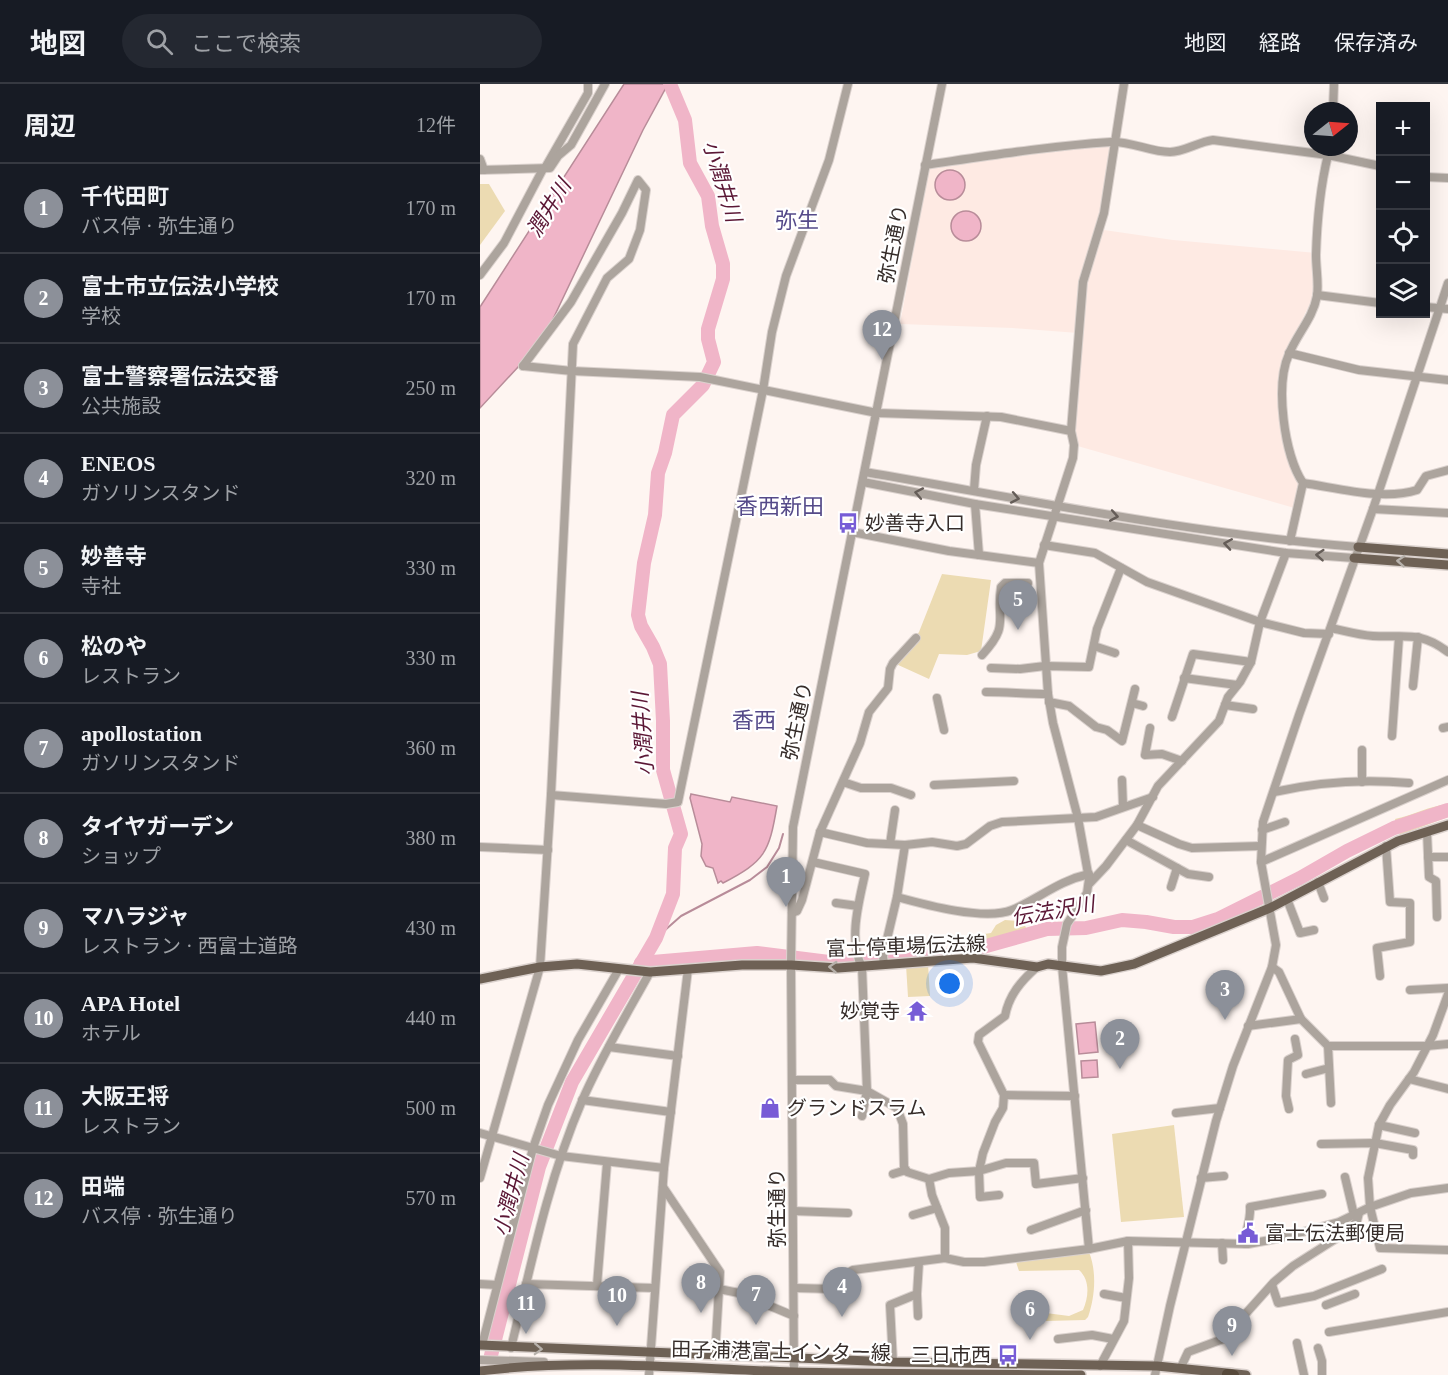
<!DOCTYPE html>
<html lang="ja">
<head>
<meta charset="utf-8">
<style>
	body { margin:0; font-family:"Times New Roman","Noto Sans JP",serif; background:#242831; color:#f1f3f6 }
	.controls { position:absolute; right:18px; top:18px; display:grid; overflow:hidden; border-radius:0px; box-shadow:0 6px 24px #0002 }
	.controls button { width:54px; height:54px; display:grid; place-items:center; padding:0; border:0; border-bottom:2px solid #363941; background:#171b24; color:#f1f3f6; font:30px sans-serif }
	.compass { position:absolute; left:824px; top:18px; width:54px; height:54px; border-radius:50%; background:#171b24; box-shadow:0 6px 24px #0002; rotate:73deg }
	.you { position:absolute; left:470px; top:900px; width:21px; height:21px; margin:-15px; border:4px solid #fff; border-radius:50%; background:#1a73e8; box-shadow:0 0 0 9px #1a73e833 }
	.badge { display:grid; place-items:center; width:39px; height:39px; border-radius:50%; background:#8c9099; color:#fff; font-size:20px; font-weight:700 }
	.pin { position:absolute; translate:-50% -50px; filter:drop-shadow(0 2px 3px #0008) }
	.pin::after { content:''; position:absolute; top:32px; width:21px; height:18px; background:inherit; clip-path:polygon(0 0,100% 0,50% 100%) }
	.list { margin:0; padding:0; list-style:none }
	h2 { display:flex; justify-content:space-between; align-items:center; height:78px; margin:0; padding:0 24px; font-size:26px }
	h2 small { font-size:20px; font-weight:400; color:#9ea1a6 }
	.list li { display:grid; grid-template-columns:39px 1fr auto; gap:18px; align-items:center; box-sizing:border-box; height:90px; padding:0 24px; border-top:2px solid #363941 }
	.list b { display:block; font-size:22px; white-space:nowrap }
	.list p { margin:0; font-size:20px; white-space:nowrap; color:#9ea1a6 }
	.list em { font-size:20px; font-style:normal; color:#9ea1a6 }
	.icon { flex:none; width:33px; height:33px; fill:none; stroke:currentColor; stroke-width:2; stroke-linecap:round; stroke-linejoin:round }
	.map { position:relative; flex:none; width:968px; height:1291px; overflow:hidden }
	header { display:flex; align-items:center; gap:36px; box-sizing:border-box; height:84px; padding:0 30px; background:#171b24; border-bottom:2px solid #363941 }
	header strong { font-size:28px }
	nav { display:flex; gap:33px; margin-inline-start:auto; font-size:21px }
	.search { width:420px; height:54px; background:#242831; display:flex; align-items:center; gap:15px; box-sizing:border-box; padding:0 21px; border-radius:33px; color:#9ea1a6; font-size:22px }
	main { display:flex }
	aside { flex:1; background:#171b24 }
	.map>svg:first-child { display:block }
	.built { fill:#feeae3 }
	.green { fill:#ecdbb2 }
	.water { fill:#f0b5c8; stroke:#b88c99; stroke-width:1.5 }
	.lines { fill:none; stroke-linecap:round; stroke-linejoin:round }
	.stream { stroke:#b88c99; stroke-width:2 }
	.river { stroke:#f0b5c8; stroke-width:14 }
	.minor-casing { stroke:#dad1cd; stroke-width:10 }
	.major-casing { stroke:#dad1cd; stroke-width:12 }
	.highway-casing { stroke:#dad1cd; stroke-width:14 }
	.minor { stroke:#aca49d; stroke-width:8 }
	.major { stroke:#6e6155; stroke-width:9 }
	.highway { stroke:#57493b; stroke-width:10 }
	.oneway { stroke:#655d58 }
	.oneway2 { stroke:#b6b0aa }
	.labels { text-anchor:middle; stroke-width:4.5; stroke-linejoin:round; paint-order:stroke }
	.street-label { font-size:20px; fill:#362d2a; stroke:#fff }
	.poi-label { font-size:20px; fill:#362d2a; stroke:#fff; text-anchor:start }
	.water-label { font-size:21px; font-style:italic; fill:#5b1735; stroke:#fff }
	.quarter-label { font-size:22px; fill:#554a89; stroke:#fff }
</style>
</head>
<body>
<header>
<strong>地図</strong>
<div class="search"><svg class="icon" aria-label="search" viewBox="0 0 24 24"><circle cx="10" cy="10" r="6"/><path d="M15 15l6 6"/></svg>ここで検索</div>
<nav><a>地図</a><a>経路</a><a>保存済み</a></nav>
</header>
<main>
<aside>
<h2>周辺<small>12件</small></h2>
<ul class="list">
<li><span class="badge">1</span><div><b>千代田町</b><p>バス停 · 弥生通り</p></div><em>170 m</em></li>
<li><span class="badge">2</span><div><b>富士市立伝法小学校</b><p>学校</p></div><em>170 m</em></li>
<li><span class="badge">3</span><div><b>富士警察署伝法交番</b><p>公共施設</p></div><em>250 m</em></li>
<li><span class="badge">4</span><div><b>ENEOS</b><p>ガソリンスタンド</p></div><em>320 m</em></li>
<li><span class="badge">5</span><div><b>妙善寺</b><p>寺社</p></div><em>330 m</em></li>
<li><span class="badge">6</span><div><b>松のや</b><p>レストラン</p></div><em>330 m</em></li>
<li><span class="badge">7</span><div><b>apollostation</b><p>ガソリンスタンド</p></div><em>360 m</em></li>
<li><span class="badge">8</span><div><b>タイヤガーデン</b><p>ショップ</p></div><em>380 m</em></li>
<li><span class="badge">9</span><div><b>マハラジャ</b><p>レストラン · 西富士道路</p></div><em>430 m</em></li>
<li><span class="badge">10</span><div><b>APA Hotel</b><p>ホテル</p></div><em>440 m</em></li>
<li><span class="badge">11</span><div><b>大阪王将</b><p>レストラン</p></div><em>500 m</em></li>
<li><span class="badge">12</span><div><b>田端</b><p>バス停 · 弥生通り</p></div><em>570 m</em></li>
</ul>
</aside>
<div class="map">
<svg width="968" height="1291" viewBox="0 0 968 1291">
	<rect width="100%" height="100%" fill="#fef5f1"/>
	<!-- built -->
	<polygon class="built" points="635,58 624,146 693,156 836,169 837,205 802,277 804,330 823,399 818,425 594,361 599,302 598,249 533,244 420,240 449,84"/>
	<!-- green -->
	<g class="green">
		<polygon points="0,100 9,100 25,127 0,161"/>
		<polygon points="462,490 511,496 501,567 487,571 459,570 449,595 416,580 439,548"/>
		<path d="M968 720V733L920 751 915 735C934 731 949 722 968 720Z"/>
		<polygon points="525,836 539,837 546,843 542,854 513,866 492,866 493,855 498,851 511,849 516,841"/>
		<polygon points="448,880 450,912 428,913 426,881"/>
		<polygon points="694,1041 704,1133 641,1138 632,1050"/>
		<path d="M609 1168C617 1188 615 1213 608 1233L605 1236 566 1237V1229L589 1232 603 1226C609 1212 610 1196 599 1186L539 1187 536 1178Z"/>
	</g>
	<!-- water -->
	<g class="water">
		<polygon points="144,0 188,0 163,46 63,256 0,324 0,223"/>
		<circle cx="470" cy="101" r="15"/>
		<circle cx="486" cy="142" r="15"/>
		<path d="M211 710 250 718 252 713 297 722C289 769 285 777 243 799L241 797 238 799 233 784 226 782 221 772 222 760 210 714Z"/>
		<polygon points="615,938 618,968 599,970 596,940"/>
		<polygon points="617,976 618,993 602,994 601,977"/>
	</g>
	<g class="lines">
		<!-- stream -->
		<polyline class="stream" points="176,854 201,832 270,796 287,783 299,764 303,750"/>
		<!-- river -->
		<g class="river">
			<polyline points="161,879 277,869 349,878 385,877 474,871 567,845 606,844 642,836 666,838 694,843 713,843 738,835 820,794 867,767 914,744 968,726"/>
			<polyline points="6,1291 59,1083 92,998 176,854 193,810 195,764 201,750 183,686 183,637 180,580 173,563 161,542 158,531 164,479 175,431 178,389 185,369 193,331 223,301 234,278 228,255 228,245 243,195 243,180 232,142 228,112 210,79 205,36 190,0"/>
		</g>
		<!-- minor casing -->
		<g class="minor-casing">
			<g id="minor">
				<polyline points="853,27 854,0"/>
				<polyline points="0,75 4,86"/>
				<path d="M445 81C507 72 569 62 631 58 651 57 670 68 690 68 704 68 718 58 733 56L848 71 849 63"/>
				<polyline points="65,84 108,9 108,0"/>
				<polyline points="0,86 70,84 78,72 91,61 125,0"/>
				<polyline points="946,93 968,94"/>
				<polyline points="0,191 24,159 63,85"/>
				<polyline points="837,211 900,219"/>
				<polyline points="946,223 968,225"/>
				<polyline points="809,269 879,286 968,296"/>
				<polyline points="43,282 92,287 220,293 397,329 521,333 591,347"/>
				<path d="M385 388C549 416 712 450 878 463"/>
				<polyline points="383,398 495,420 806,469 874,474"/>
				<path d="M823 399C858 404 903 417 937 406L946 392 968 386"/>
				<polyline points="494,406 496,381 507,332"/>
				<polyline points="495,420 499,471"/>
				<polyline points="893,425 968,429"/>
				<polyline points="372,448 469,467 559,479"/>
				<path d="M810 457 823 399C804 371 795 301 809 270 817 250 833 234 837 212 839 199 836 185 836 171 837 137 840 104 848 71L900 82"/>
				<polyline points="564,461 615,469 667,498 780,538 824,549 849,550"/>
				<path d="M851 544C865 547 879 551 893 552 925 554 939 546 968 568"/>
				<polyline points="614,562 635,569"/>
				<path d="M502 571C530 541 516 537 521 503L525 499H548"/>
				<polyline points="511,584 540,585 565,582 609,583 617,545 641,484"/>
				<polyline points="704,594 757,601"/>
				<polyline points="933,602 938,553"/>
				<path d="M506 608C527 608 546 610 568 610"/>
				<polyline points="457,614 464,646"/>
				<polyline points="569,618 589,622 616,643 627,646 642,657 655,605"/>
				<polyline points="652,619 663,622"/>
				<polyline points="745,621 773,625"/>
				<polyline points="692,633 713,570 771,578"/>
				<polyline points="670,644 665,671 682,670 702,677"/>
				<polyline points="963,644 968,643"/>
				<polyline points="912,652 919,553"/>
				<polyline points="642,696 643,722"/>
				<polyline points="363,698 381,704 411,704 431,711"/>
				<polyline points="882,698 882,666"/>
				<polyline points="454,701 534,697"/>
				<path d="M794 708C838 698 885 695 929 699"/>
				<polyline points="71,711 186,720 198,718 283,306 292,248 306,192 349,76 368,0"/>
				<polyline points="657,741 699,760 712,764 781,762"/>
				<polyline points="782,746 805,738"/>
				<polyline points="340,748 387,759 425,761 452,758 477,762 486,760 510,742 522,738 616,733 673,713"/>
				<polyline points="947,748 949,793 956,797 957,833"/>
				<polyline points="646,756 708,790 729,793"/>
				<polyline points="410,760 415,726"/>
				<polyline points="0,763 68,766"/>
				<polyline points="948,773 968,773"/>
				<path d="M333 778 385 790C379 818 368 856 382 883L387 1007 417 1024 423 1040 424 1083 427 1088 449 1095"/>
				<polyline points="781,778 968,696"/>
				<polyline points="838,798 844,814"/>
				<polyline points="609,800 626,782 657,741 678,702 739,637 748,613 760,598 771,578 780,538 806,469"/>
				<polyline points="691,803 697,784"/>
				<path d="M417 813C446 821 505 837 532 826 560 814 578 797 609 790"/>
				<polyline points="807,815 820,849 834,846"/>
				<polyline points="356,819 378,822"/>
				<polyline points="312,829 317,827 322,816 340,748 380,659 389,628 408,604 410,585 413,579 436,554"/>
				<polyline points="404,880 403,872 417,813 425,761"/>
				<polyline points="792,883 799,888 821,935 848,962 947,962 968,960"/>
				<polyline points="900,892 897,864 930,858 930,819 910,818 906,762"/>
				<polyline points="930,906 968,904"/>
				<polyline points="968,910 953,951 934,988 910,1021 899,1041 888,1094 890,1123 900,1164 968,1166"/>
				<polyline points="768,942 821,935"/>
				<polyline points="848,962 851,1019"/>
				<polyline points="129,963 198,972"/>
				<polyline points="826,990 849,984"/>
				<polyline points="929,995 968,1005"/>
				<polyline points="312,996 350,996 356,1002 387,1007 382,1032"/>
				<polyline points="524,1011 595,1012"/>
				<polyline points="102,1016 191,1028"/>
				<polyline points="809,1025 806,1012 808,976 818,971 815,955"/>
				<polyline points="696,1029 740,1024"/>
				<polyline points="899,1041 935,1049"/>
				<polyline points="0,1049 81,1072 184,1084"/>
				<polyline points="841,1060 895,1059 933,1066 933,1071"/>
				<polyline points="413,1090 426,1086"/>
				<polyline points="865,1093 874,1131"/>
				<polyline points="0,1094 60,883 71,711 93,260 127,194 149,175 160,146 166,106 158,96 142,129 91,218 43,282"/>
				<polyline points="721,1094 744,1092"/>
				<polyline points="183,1103 240,1188 235,1272"/>
				<polyline points="519,1111 500,1113 499,1087 526,1079 554,1079 556,1100 603,1094"/>
				<polyline points="313,1127 368,1129"/>
				<polyline points="433,1131 457,1124"/>
				<polyline points="551,1146 606,1126"/>
				<polyline points="742,1159 743,1176"/>
				<path d="M765 1160C765 1146 771 1137 770 1123L842 1110"/>
				<polyline points="609,1165 582,882 582,863 587,840 607,809 609,795 598,734 573,639 568,610 559,479 593,374 594,361 591,347 603,198 624,129 644,0"/>
				<path d="M465 1174V1144L452 1111 449 1095 469 1089 499 1087 503 1069 515 1038 523 1024 524 1011 498 958 499 951 525 932C529 911 541 897 557 883"/>
				<polyline points="0,1200 17,1201"/>
				<polyline points="46,1200 174,1204"/>
				<polyline points="117,1201 127,1079"/>
				<polyline points="792,1201 798,1219 834,1212 902,1185"/>
				<path d="M314 1204 353 1205C363 1200 360 1192 373 1186L465 1174 484 1178H504L609 1165 648 1157 768 1160 801 1154 859 1138 890 1123 931 1109 968 1104"/>
				<polyline points="239,1205 259,1209 314,1232"/>
				<polyline points="437,1210 438,1232"/>
				<polyline points="624,1210 646,1214"/>
				<polyline points="846,1221 875,1210"/>
				<polyline points="849,1248 968,1228"/>
				<polyline points="578,1255 612,1251 633,1255"/>
				<polyline points="817,1259 824,1291"/>
				<polyline points="2,1261 53,1064 68,1021 98,956 139,885"/>
				<path d="M31 1264C51 1181 68 1096 102 1017 121 973 147 930 170 888"/>
				<polyline points="838,1264 842,1277 842,1291"/>
				<polyline points="0,1276 64,1278"/>
				<polyline points="413,1278 410,1221 437,1210 439,1178"/>
				<polyline points="620,1282 644,1237 649,1194 648,1157"/>
				<polyline points="701,1283 708,1268 743,1255 794,1198 813,1182 868,1147 877,1137 879,1129"/>
				<polyline points="169,1291 184,1084 208,885"/>
				<polyline points="314,1291 311,881 313,743 462,0"/>
				<polyline points="675,1291 690,1222 736,1037 753,982 792,883 796,861 781,778 783,738 819,631 893,425 968,199"/>
			</g>
		</g>
		<!-- major casing -->
		<g class="major-casing">
			<g id="major">
				<polyline points="878,463 968,470"/>
				<polyline points="874,474 968,481"/>
				<polyline points="0,895 60,883 97,880 170,888 262,881 311,881 358,884 493,874 557,883 568,880 621,887 654,880 790,824 918,757 968,741"/>
				<polyline points="0,1261 413,1278 677,1282 766,1291"/>
				<path d="M0 1287C104 1274 210 1285 314 1288 410 1290 506 1290 601 1291"/>
			</g>
		</g>
		<!-- highway casing -->
		<g class="highway-casing">
			<polyline id="highway" points="747,1290 754,1291"/>
		</g>
		<!-- minor -->
		<use href="#minor" class="minor"/>
		<!-- major -->
		<use href="#major" class="major"/>
		<!-- highway -->
		<use href="#highway" class="highway"/>
	</g>
	<!-- one-way arrows -->
	<defs><path id="oneway-chevron" d="M-2-3.5L2.5 0L-2 3.5" fill="none" stroke-width="1.6" stroke-linecap="round" stroke-linejoin="round" transform="scale(1.5)"/></defs>
	<g class="oneway">
		<use href="#oneway-chevron" transform="translate(439 409) rotate(-169)"/>
		<use href="#oneway-chevron" transform="translate(535 414) rotate(11)"/>
		<use href="#oneway-chevron" transform="translate(634 432) rotate(10)"/>
		<use href="#oneway-chevron" transform="translate(748 460) rotate(-171)"/>
		<use href="#oneway-chevron" transform="translate(840 471) rotate(-176)"/>
	</g>
	<g class="oneway2">
		<use href="#oneway-chevron" transform="translate(921 477) rotate(-176)"/>
		<use href="#oneway-chevron" transform="translate(353 883) rotate(-177)"/>
		<use href="#oneway-chevron" transform="translate(58 1265) rotate(2)"/>
	</g>
	<!-- icons -->
	<defs>
		<g id="bus-bare" transform="scale(1.62)"><path d="M-5-6H5V4H4V6H2V4H-2V6H-4V4H-5ZM-3.5-4V0h7V-4ZM-3.5 1.2v1.5H-2V1.2ZM2 1.2v1.5H3.5V1.2Z" fill="#775cd6" stroke="#fff" stroke-width="2.5" paint-order="stroke"/></g>
		<g id="temple-bare" transform="scale(1.62)"><path d="M0-6L5-2H3V0L6.5 2.5H4V6H1.5V3h-3V6H-4V2.5H-6.5L-3 0V-2H-5Z" fill="#775cd6" stroke="#fff" stroke-width="2.5" paint-order="stroke"/></g>
		<g id="shop-bare" transform="scale(1.62)"><path d="M-5-2.5h2.3a2.7 3.5 0 0 1 5.4 0H5L5.5 6h-11ZM-1.5-2.5h3a1.5 2.3 0 0 0-3 0Z" fill="#775cd6" stroke="#fff" stroke-width="2.5" paint-order="stroke"/></g>
		<g id="civic-bare" transform="scale(1.62)"><path d="M-.6-6.5H3V-4.5H.6V-3L4-1V1h2V6H-6V1h2V-1L-.6-3ZM-1.2 2.5V6h2.4V2.5Z" fill="#775cd6" stroke="#fff" stroke-width="2.5" paint-order="stroke"/></g>
	</defs>
	<g fill-rule="evenodd">
		<use href="#bus-bare" x="368" y="439"/>
		<use href="#temple-bare" x="437" y="927"/>
		<use href="#shop-bare" x="290" y="1024"/>
		<use href="#civic-bare" x="768" y="1149"/>
		<use href="#bus-bare" x="528" y="1271"/>
	</g>
	<g class="labels">
		<!-- street labels -->
		<g class="street-label">
			<text transform="translate(413 160) rotate(-79)" y="7">弥生通り</text>
			<text transform="translate(317 637) rotate(-78)" y="7">弥生通り</text>
			<text transform="translate(426 862) rotate(-2)" y="7">富士停車場伝法線</text>
			<text transform="translate(297 1124) rotate(-90)" y="7">弥生通り</text>
			<text transform="translate(301 1267) rotate(1)" y="7">田子浦港富士インター線</text>
		</g>
		<!-- poi labels -->
		<g class="poi-label">
			<text x="385" y="446">妙善寺入口</text>
			<text x="420" y="934" text-anchor="end">妙覚寺</text>
			<text x="307" y="1031">グランドスラム</text>
			<text x="785" y="1156">富士伝法郵便局</text>
			<text x="511" y="1278" text-anchor="end">三日市西</text>
		</g>
		<!-- water labels -->
		<g class="water-label">
			<text transform="translate(242 97) rotate(73)" y="7">小潤井川</text>
			<text transform="translate(69 124) rotate(-58)" y="7">潤井川</text>
			<text transform="translate(163 650) rotate(-94)" y="7">小潤井川</text>
			<text transform="translate(573 827) rotate(-10)" y="7">伝法沢川</text>
			<text transform="translate(31 1111) rotate(-75)" y="7">小潤井川</text>
		</g>
		<!-- quarter labels -->
		<g class="quarter-label">
			<text x="317" y="144">弥生</text>
			<text x="300" y="430">香西新田</text>
			<text x="274" y="644">香西</text>
		</g>
	</g>
</svg>
<div class="controls">
<button>+</button>
<button>−</button>
<button><svg class="icon" aria-label="locate" viewBox="0 0 24 24"><circle cx="12" cy="12" r="6"/><path d="M12 2v4M12 18v4M2 12h4M18 12h4"/></svg></button>
<button><svg class="icon" aria-label="layers" viewBox="0 0 24 24"><path d="M12 4l9 5-9 5-9-5zM3 14l9 5 9-5"/></svg></button>
</div>
<svg class="compass" viewBox="-18 -18 36 36"><path d="M0-13l5 13h-10z" fill="#e53935"/><path d="M0 13l5-13h-10z" fill="#9ea1a6"/></svg>
<div class="you"></div>
<div class="pin badge" style="left:306px;top:823px">1</div>
<div class="pin badge" style="left:640px;top:985px">2</div>
<div class="pin badge" style="left:745px;top:936px">3</div>
<div class="pin badge" style="left:362px;top:1233px">4</div>
<div class="pin badge" style="left:538px;top:546px">5</div>
<div class="pin badge" style="left:550px;top:1256px">6</div>
<div class="pin badge" style="left:276px;top:1241px">7</div>
<div class="pin badge" style="left:221px;top:1229px">8</div>
<div class="pin badge" style="left:752px;top:1272px">9</div>
<div class="pin badge" style="left:137px;top:1242px">10</div>
<div class="pin badge" style="left:46px;top:1250px">11</div>
<div class="pin badge" style="left:402px;top:276px">12</div>
</div>
</main>
</body>
</html>
